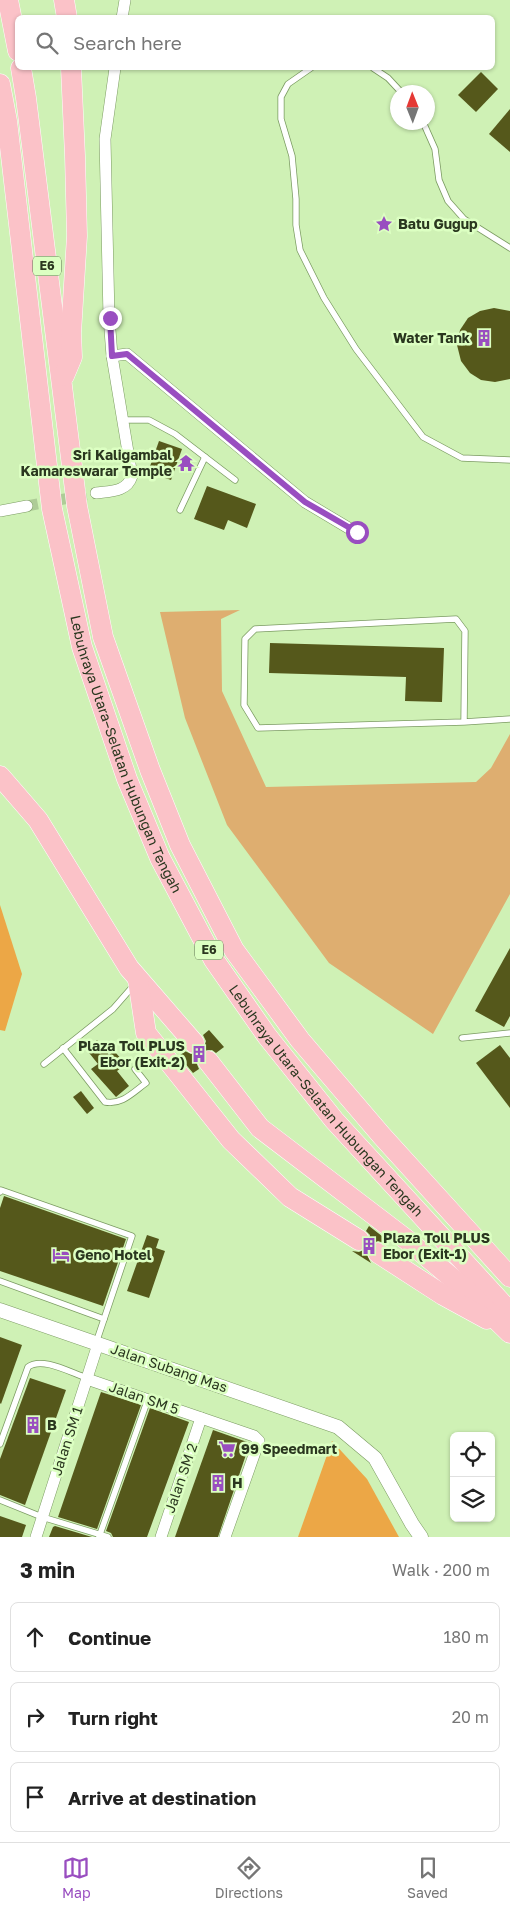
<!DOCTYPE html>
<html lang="en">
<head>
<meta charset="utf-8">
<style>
	body { margin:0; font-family:"Golos Text",sans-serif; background:#f6f6f6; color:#222 }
	.controls { position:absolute; right:15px; bottom:15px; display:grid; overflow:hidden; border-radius:8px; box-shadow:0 1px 4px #0004 }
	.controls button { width:45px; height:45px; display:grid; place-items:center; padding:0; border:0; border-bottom:1px solid #e0e0e0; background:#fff; color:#222; font:25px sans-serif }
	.compass { position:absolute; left:390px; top:85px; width:45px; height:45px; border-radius:50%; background:#fff; box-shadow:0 1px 4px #0004; rotate:359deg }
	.stop { position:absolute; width:15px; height:15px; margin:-11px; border:4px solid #994ec0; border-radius:50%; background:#fff }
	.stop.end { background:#994ec0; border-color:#fff; box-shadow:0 1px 5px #0008 }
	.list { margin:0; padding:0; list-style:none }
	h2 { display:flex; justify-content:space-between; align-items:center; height:65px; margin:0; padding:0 20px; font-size:21px }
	h2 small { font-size:16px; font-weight:400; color:#767676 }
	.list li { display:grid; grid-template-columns:32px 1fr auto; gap:15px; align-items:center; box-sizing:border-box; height:70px; margin:0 10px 10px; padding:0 10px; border:1px solid #e0e0e0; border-radius:8px }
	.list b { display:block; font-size:19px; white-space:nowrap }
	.list em { font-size:16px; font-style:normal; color:#767676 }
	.icon { flex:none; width:28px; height:28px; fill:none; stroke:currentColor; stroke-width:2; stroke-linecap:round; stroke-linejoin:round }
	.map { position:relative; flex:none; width:510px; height:1537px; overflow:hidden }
	.search { position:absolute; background:#fff; box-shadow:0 1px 4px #0004; left:15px; right:15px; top:15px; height:55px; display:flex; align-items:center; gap:12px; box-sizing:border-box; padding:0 18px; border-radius:8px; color:#767676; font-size:19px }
	.sheet { height:305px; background:#fff }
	nav { display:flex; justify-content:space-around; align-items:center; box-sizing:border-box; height:70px; border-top:1px solid #e0e0e0; background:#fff; font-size:14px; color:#767676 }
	nav a { display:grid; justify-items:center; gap:2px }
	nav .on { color:#994ec0 }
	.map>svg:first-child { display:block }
	.green { fill:#deae70 }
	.forest { fill:#eca746 }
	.building { fill:#55581b }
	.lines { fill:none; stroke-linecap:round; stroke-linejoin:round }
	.minor-tunnel { stroke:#aecc97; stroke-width:11; stroke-dasharray:11 5.5; stroke-linecap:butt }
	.service-casing { stroke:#7b9b62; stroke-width:7 }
	.minor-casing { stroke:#7b9b62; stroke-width:12 }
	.tertiary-casing { stroke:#7b9b62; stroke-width:15 }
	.motorway-casing { stroke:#fff; stroke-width:21 }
	.service { stroke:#fff; stroke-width:5.5 }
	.minor { stroke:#fff; stroke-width:11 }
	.tertiary { stroke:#fff; stroke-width:14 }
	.motorway { stroke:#fbc2c8; stroke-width:20 }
	.route { stroke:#994ec0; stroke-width:6 }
	.labels { text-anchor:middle; stroke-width:5; stroke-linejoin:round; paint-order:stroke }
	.shield { fill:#dcffc2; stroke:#5f7350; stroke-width:1 }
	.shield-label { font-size:12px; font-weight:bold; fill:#2a371f }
	.poi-label { font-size:14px; font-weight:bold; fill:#2a371f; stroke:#dcffc2; text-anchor:start }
	.street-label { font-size:14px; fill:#2a371f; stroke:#dcffc2 }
</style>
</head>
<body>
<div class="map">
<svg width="510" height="1537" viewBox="0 0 510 1537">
	<rect width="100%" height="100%" fill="#cff1b5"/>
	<!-- green -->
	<polygon class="green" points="240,610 221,619 222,691 266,787 476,782 491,768 510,734 510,894 433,1034 329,963 227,825 185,718 160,612"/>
	<!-- forest -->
	<g class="forest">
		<polygon points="0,905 22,974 5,1031 0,1030"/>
		<polygon points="332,1441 367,1479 399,1537 298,1537"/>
	</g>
	<!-- building -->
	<g class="building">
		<polygon points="481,72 498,89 476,112 458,95"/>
		<polygon points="510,109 510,152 489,134"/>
		<polygon points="494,308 510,311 510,379 495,382 481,380 470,373 461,361 457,345 460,330 468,318 480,311"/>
		<polygon points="159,441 182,449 171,480 148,472"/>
		<polygon points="207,486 256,504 247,528 228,520 224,530 194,519"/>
		<polygon points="270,643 444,648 442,702 405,701 406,677 269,673"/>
		<polygon points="510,948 510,1016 504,1027 475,1011"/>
		<polygon points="209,1030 224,1047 216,1053 212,1050 203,1051 206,1041 203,1035"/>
		<polygon points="97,1040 109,1055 114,1051 126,1064 117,1071 129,1086 116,1097 91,1069 98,1064 86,1049"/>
		<polygon points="500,1045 510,1058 510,1108 476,1063"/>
		<polygon points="185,1051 191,1054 199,1053 196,1062 199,1069 193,1073 179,1056"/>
		<polygon points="81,1091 94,1108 87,1114 73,1097"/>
		<polygon points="4,1196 126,1239 103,1306 0,1271 0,1208"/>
		<polygon points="369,1226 387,1240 384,1243 378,1241 369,1245 370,1235 366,1231"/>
		<polygon points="147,1235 159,1239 156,1248 165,1251 149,1298 127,1291"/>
		<polygon points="368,1248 366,1253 371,1263 352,1251 359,1252"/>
		<polygon points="0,1337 22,1345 1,1404 0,1403"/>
		<polygon points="30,1378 66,1390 25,1505 0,1495 0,1459"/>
		<polygon points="101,1392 141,1405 97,1529 58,1517"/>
		<polygon points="150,1408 189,1422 147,1537 113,1537 111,1533 106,1531"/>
		<polygon points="213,1430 250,1443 218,1537 175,1537"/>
		<polygon points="0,1516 26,1525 22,1537 0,1537"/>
		<polygon points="55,1526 92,1537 49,1537 53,1527"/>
	</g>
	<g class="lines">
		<!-- minor-tunnel -->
		<polyline class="minor-tunnel" points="27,506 96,493"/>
		<!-- service casing -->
		<g class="service-casing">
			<g id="service">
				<polyline points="311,68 288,84 281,97 281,119 292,156 296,199 296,225 300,250 324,298 356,349 423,437 462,458 510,460"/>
				<polyline points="373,68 388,78 401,92"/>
				<polyline points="423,122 435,149 439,180 448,201 464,219 510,248"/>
				<polyline points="122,420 149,420 175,434 235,480"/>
				<polyline points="180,510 205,457"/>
				<polyline points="464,722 465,631 456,619 255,629 245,639 244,705 258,728 464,722 510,719"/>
				<polyline points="462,1038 510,1033"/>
				<path d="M63 1048 105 1102C122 1105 132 1093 146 1083L135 1069"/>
				<polyline points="44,1064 113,1009 134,985"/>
				<polyline points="0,1192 1,1190 132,1236 96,1343"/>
				<polyline points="0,1281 104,1319"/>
				<path d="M0 1444 28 1367C42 1356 71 1373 87 1378"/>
				<polyline points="0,1500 42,1517 108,1537"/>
				<polyline points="99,1537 148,1399"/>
			</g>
		</g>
		<!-- minor casing -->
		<g class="minor-casing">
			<g id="minor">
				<polyline points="122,18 125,0"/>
				<polyline points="112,356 127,354 305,502 357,533"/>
				<path d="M96 493C111 491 127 492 132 476L112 356 109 317 105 139 115 68"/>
				<polyline points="0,511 27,506"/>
				<polyline points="87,1379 254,1436 259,1441 225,1537"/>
				<polyline points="36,1537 98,1344"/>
				<polyline points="161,1537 201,1418"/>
			</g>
		</g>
		<!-- tertiary casing -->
		<g class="tertiary-casing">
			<polyline id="tertiary" points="0,1310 338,1427 375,1458 412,1524 421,1537"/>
		</g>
		<!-- motorway casing -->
		<g class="motorway-casing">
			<g id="motorway">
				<polyline points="8,0 18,51"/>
				<polyline points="64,0 67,18"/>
				<polyline points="21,68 26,98 77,506 103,637 150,770 180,845 234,950 300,1040 382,1136 510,1277"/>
				<path id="s1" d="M0 84 7 121 52 509 82 647 127 779 160 858 214 960 267 1036 334 1120 510 1312"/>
				<polyline points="64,376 72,357 71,333 77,236 75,156 71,68"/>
				<polyline points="0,776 38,820 129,968 194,1043"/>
				<polyline points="138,980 146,1033 231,1140 290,1197 359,1240"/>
				<polyline points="208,1061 260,1128 407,1240 464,1288 510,1333"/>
				<polyline points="378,1253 443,1295 487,1319"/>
			</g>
		</g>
		<!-- service -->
		<use href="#service" class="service"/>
		<!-- minor -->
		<use href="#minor" class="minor"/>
		<!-- tertiary -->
		<use href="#tertiary" class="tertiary"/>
		<!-- motorway -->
		<use href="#motorway" class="motorway"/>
	</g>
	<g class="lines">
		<!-- route -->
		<polyline class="route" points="110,318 112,356 127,354 305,502 357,532"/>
	</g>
	<!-- icons -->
	<defs>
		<g id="sight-bare" transform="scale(1.35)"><path d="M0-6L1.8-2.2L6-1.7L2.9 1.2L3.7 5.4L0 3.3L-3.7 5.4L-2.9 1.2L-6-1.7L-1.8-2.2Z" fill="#994ec0" stroke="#dcffc2" stroke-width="2.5" paint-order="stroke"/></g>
		<g id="building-bare" transform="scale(1.35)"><path d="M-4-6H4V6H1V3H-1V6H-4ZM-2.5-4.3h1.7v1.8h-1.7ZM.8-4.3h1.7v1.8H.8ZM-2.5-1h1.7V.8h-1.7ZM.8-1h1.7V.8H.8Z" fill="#994ec0" stroke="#dcffc2" stroke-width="2.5" paint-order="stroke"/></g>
		<g id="temple-bare" transform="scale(1.35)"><path d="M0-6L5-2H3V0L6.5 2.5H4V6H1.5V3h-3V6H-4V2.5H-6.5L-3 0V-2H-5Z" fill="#994ec0" stroke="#dcffc2" stroke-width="2.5" paint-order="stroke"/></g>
		<g id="hotel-bare" transform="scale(1.35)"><path d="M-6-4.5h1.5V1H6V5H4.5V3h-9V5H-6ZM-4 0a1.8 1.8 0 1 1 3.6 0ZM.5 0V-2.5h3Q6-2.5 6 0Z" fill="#994ec0" stroke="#dcffc2" stroke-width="2.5" paint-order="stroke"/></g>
		<g id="supermarket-bare" transform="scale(1.35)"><path d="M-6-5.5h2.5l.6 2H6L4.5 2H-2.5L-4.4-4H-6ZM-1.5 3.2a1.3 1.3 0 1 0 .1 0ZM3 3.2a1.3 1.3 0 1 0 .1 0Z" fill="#994ec0" stroke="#dcffc2" stroke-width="2.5" paint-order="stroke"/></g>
	</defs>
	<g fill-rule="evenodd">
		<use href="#sight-bare" x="384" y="224"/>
		<use href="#building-bare" x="484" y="338"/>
		<use href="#temple-bare" x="186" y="463"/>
		<use href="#building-bare" x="199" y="1054"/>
		<use href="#building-bare" x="369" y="1246"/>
		<use href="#hotel-bare" x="61" y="1255"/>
		<use href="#building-bare" x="33" y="1425"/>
		<use href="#supermarket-bare" x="227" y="1449"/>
		<use href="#building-bare" x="218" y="1483"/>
	</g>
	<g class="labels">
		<!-- shield labels -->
		<g class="shield">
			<rect x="33" y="256.5" width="28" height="19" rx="4"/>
			<rect x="195" y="940.5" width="28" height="19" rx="4"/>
		</g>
		<g class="shield-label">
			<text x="47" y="270">E6</text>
			<text x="209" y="954">E6</text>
		</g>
		<!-- poi labels -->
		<g class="poi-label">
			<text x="398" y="229">Batu Gugup</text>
			<text x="470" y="343" text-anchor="end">Water Tank</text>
			<text x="172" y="460" text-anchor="end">Sri Kaligambal<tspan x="172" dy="16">Kamareswarar Temple</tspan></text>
			<text x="185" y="1051" text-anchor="end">Plaza Toll PLUS<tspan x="185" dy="16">Ebor (Exit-2)</tspan></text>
			<text x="383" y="1243">Plaza Toll PLUS<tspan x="383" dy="16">Ebor (Exit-1)</tspan></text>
			<text x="75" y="1260">Geno Hotel</text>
			<text x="47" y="1430">B</text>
			<text x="241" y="1454">99 Speedmart</text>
			<text x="232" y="1488">H</text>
		</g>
		<!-- street labels -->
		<g class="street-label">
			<text dy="5" stroke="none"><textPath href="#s1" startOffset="685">Lebuhraya Utara–Selatan Hubungan Tengah</textPath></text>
			<text dy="5" stroke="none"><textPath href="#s1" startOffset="1090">Lebuhraya Utara–Selatan Hubungan Tengah</textPath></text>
			<text transform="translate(169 1368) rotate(19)" y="5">Jalan Subang Mas</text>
			<text transform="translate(144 1398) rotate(19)" y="5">Jalan SM 5</text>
			<text transform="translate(67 1441) rotate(-72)" y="5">Jalan SM 1</text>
			<text transform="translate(181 1478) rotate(-71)" y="5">Jalan SM 2</text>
		</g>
	</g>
</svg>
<div class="controls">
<button><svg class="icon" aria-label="locate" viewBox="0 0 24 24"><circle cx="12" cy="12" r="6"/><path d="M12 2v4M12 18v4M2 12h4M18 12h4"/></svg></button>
<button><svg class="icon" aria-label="layers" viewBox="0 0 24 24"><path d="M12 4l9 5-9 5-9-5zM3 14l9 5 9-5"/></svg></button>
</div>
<svg class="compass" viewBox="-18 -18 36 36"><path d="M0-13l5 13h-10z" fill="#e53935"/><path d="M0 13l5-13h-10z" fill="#767676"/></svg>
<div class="stop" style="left:357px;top:532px"></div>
<div class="stop end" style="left:110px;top:318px"></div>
<div class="search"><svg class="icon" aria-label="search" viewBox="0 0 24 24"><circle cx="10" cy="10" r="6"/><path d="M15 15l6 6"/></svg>Search here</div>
</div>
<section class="sheet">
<h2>3 min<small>Walk · 200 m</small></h2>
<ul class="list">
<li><svg class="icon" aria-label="ahead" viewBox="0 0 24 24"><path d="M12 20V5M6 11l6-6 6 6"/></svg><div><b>Continue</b></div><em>180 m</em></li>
<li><svg class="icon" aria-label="right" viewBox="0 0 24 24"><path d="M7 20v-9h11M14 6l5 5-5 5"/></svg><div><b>Turn right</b></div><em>20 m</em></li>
<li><svg class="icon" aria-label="arrive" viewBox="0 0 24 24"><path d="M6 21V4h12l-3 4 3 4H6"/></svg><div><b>Arrive at destination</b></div></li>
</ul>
</section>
<nav>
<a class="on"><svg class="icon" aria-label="map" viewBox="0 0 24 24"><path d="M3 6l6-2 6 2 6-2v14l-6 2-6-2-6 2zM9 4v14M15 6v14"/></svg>Map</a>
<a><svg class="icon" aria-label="directions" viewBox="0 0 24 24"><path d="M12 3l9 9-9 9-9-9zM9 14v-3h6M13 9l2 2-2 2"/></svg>Directions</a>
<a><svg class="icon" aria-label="saved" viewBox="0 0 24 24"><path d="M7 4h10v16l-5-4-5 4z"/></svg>Saved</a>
</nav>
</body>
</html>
